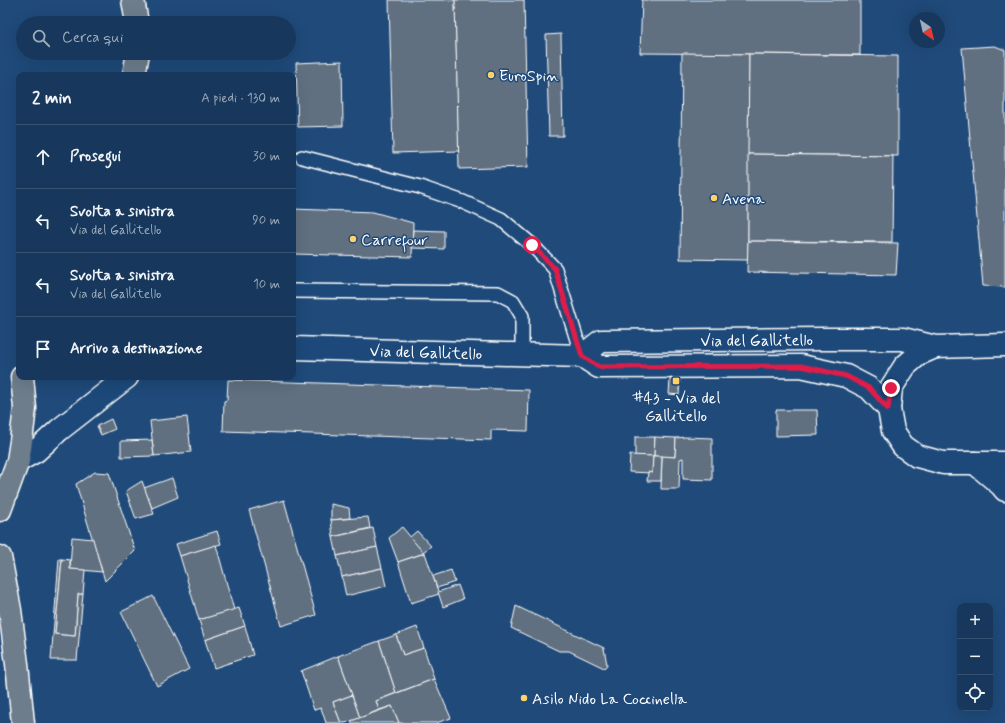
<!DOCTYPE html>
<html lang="it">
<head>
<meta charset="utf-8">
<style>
	body { margin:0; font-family:Mynerve,sans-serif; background:#244365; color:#f1f3f6 }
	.controls { position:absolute; right:12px; bottom:12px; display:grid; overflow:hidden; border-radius:8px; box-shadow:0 4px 16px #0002 }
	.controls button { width:36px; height:36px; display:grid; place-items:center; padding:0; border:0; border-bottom:1px solid #365272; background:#17385c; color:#f1f3f6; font:20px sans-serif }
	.compass { position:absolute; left:909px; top:12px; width:36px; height:36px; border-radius:50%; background:#17385c; box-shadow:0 4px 16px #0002; rotate:146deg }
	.stop { position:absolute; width:12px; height:12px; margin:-9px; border:3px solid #e11d48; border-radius:50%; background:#fff }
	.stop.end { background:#e11d48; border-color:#fff; box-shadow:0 1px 4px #0008 }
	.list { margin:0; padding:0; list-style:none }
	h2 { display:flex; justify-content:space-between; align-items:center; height:52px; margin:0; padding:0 16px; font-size:17px }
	h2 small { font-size:13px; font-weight:400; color:#9eacbb }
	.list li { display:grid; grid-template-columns:26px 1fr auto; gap:12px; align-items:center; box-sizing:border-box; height:64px; padding:0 16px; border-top:1px solid #365272 }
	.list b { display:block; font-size:15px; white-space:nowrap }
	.list p { margin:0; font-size:13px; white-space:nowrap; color:#9eacbb }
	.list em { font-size:13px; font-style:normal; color:#9eacbb }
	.icon { flex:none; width:22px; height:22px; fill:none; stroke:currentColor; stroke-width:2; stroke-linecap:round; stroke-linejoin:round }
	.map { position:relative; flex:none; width:1005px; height:723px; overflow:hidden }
	.search { position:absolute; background:#17385c; box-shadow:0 4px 16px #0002; left:16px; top:16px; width:280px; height:44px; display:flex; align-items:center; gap:10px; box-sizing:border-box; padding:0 14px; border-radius:22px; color:#9eacbb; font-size:15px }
	.panel { position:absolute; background:#17385c; box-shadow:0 4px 16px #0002; left:16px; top:72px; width:280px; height:308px; border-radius:8px }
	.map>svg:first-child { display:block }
	.building { fill:#616f80; stroke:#fff }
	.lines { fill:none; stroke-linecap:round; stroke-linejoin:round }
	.service-casing { stroke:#fff; stroke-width:16 }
	.tertiary-casing { stroke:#fff; stroke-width:25 }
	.primary-casing { stroke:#fff; stroke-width:25 }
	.service { stroke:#1f4a7a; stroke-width:13 }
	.tertiary { stroke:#1f4a7a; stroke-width:22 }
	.primary { stroke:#6d7d8c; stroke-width:22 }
	.route { stroke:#e11d48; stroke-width:5 }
	.poi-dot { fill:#ffd166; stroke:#1f4a7a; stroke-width:1.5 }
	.labels { text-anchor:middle; stroke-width:3; stroke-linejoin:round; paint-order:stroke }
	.poi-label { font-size:16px; fill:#fff; stroke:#1f4a7a; text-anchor:start }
	.street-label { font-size:16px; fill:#fff; stroke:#1f4a7a }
</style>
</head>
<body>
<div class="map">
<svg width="1005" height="723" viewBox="0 0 1005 723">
	<rect width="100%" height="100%" fill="#1f4a7a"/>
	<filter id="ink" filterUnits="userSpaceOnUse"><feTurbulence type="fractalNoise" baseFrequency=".025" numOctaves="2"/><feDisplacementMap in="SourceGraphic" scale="8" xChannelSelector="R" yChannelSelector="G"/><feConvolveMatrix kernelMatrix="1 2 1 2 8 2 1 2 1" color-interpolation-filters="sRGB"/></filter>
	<g filter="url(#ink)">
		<!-- building -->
		<g class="building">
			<polygon points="389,0 455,0 459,151 393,153"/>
			<polygon points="455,0 524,0 528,167 459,169"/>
			<polygon points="642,0 860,0 860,55 640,53"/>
			<polygon points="561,34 563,136 549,136 546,35"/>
			<polygon points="995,46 1005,50 1005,287 983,286 962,48"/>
			<polygon points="682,53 749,54 748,260 680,259"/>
			<polygon points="749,54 898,56 898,156 748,154"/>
			<polygon points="342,61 343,126 298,127 296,63"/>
			<polygon points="748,154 893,156 892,242 748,241"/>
			<polygon points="293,209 373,212 413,223 412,257 293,254"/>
			<polygon points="413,230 444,231 444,249 412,248"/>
			<polygon points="748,241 898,243 896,275 747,272"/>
			<polygon points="680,378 679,395 669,394 670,379"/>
			<polygon points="228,380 529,390 528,431 491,430 491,440 223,431 224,401 227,400"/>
			<polygon points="776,410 817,410 818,435 776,436"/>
			<polygon points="187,417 191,452 154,456 150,421"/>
			<polygon points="111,419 115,429 101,435 97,426"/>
			<polygon points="635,437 655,437 654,456 635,456"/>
			<polygon points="655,437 676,438 675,457 654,456"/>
			<polygon points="685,437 712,438 712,480 683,479 683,458 680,459 679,489 661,489 662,456 675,457 676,438"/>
			<polygon points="152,440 154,456 121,457 121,441"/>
			<polygon points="630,455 653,456 652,473 629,472"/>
			<polygon points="653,456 662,456 661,481 647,481 648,472 652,473"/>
			<polygon points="95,472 109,473 135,551 105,581 76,484"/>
			<polygon points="172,478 178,497 152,508 144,488"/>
			<polygon points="142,481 154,514 136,519 126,491"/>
			<polygon points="284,500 316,615 281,626 249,510"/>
			<polygon points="331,504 349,508 350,518 331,520"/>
			<polygon points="368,517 370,528 333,537 331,520"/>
			<polygon points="402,527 424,553 398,562 389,538"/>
			<polygon points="373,528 377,547 337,556 333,537"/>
			<polygon points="217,531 221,544 180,556 176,544"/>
			<polygon points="417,531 431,546 423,552 410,537"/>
			<polygon points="72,537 93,539 102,572 70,569"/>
			<polygon points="216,545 234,610 199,620 180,556"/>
			<polygon points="377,547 382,568 342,577 337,556"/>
			<polygon points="425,553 439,594 411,603 398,562"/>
			<polygon points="59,559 62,559 55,634 75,636 78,594 83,594 77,660 51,660"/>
			<polygon points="62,559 70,560 70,569 85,570 83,594 78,594 75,636 55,634"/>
			<polygon points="382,568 386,586 346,596 342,577"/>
			<polygon points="451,570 455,582 437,588 433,576"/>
			<polygon points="458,585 463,599 443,607 438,592"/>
			<polygon points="153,596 189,669 157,686 121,612"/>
			<polygon points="516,606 604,648 607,665 604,668 569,651 559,651 511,628"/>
			<polygon points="239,608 245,626 205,640 199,620"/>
			<polygon points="245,626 253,655 214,668 205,640"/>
			<polygon points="417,627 424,648 403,655 396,635"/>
			<polygon points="396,635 403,655 424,648 434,679 396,693 379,641"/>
			<polygon points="379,641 396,693 376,701 379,710 360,718 338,656"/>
			<polygon points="338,656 352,695 333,702 341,723 326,723 321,708 314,710 301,671"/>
			<polygon points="434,679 451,718 436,723 399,723 392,706 379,710 376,701"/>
			<polygon points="352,695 360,718 345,723 341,723 333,702"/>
			<polygon points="392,706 399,723 352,723 351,721"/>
		</g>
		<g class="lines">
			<!-- service casing -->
			<g class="service-casing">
				<g id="service">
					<polyline points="302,157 420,187 463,202 501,219 532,245 555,269 582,356"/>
					<polyline points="293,291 498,293 513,301 522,316 522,354"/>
				</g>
			</g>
			<!-- tertiary casing -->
			<g class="tertiary-casing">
				<g id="tertiary">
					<polyline points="935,347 919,354 905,366 891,388 889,409 893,431 903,446 917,456 943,463 1005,463"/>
					<path id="s1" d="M293 348 582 356 599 367 801 366 846 376 869 388 889 409"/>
					<path id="s2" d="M582 356 601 341 823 339H903L935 347 1005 345"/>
					<polyline points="18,461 36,451 59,430 127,377"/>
					<polyline points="975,463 1001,485 1005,490"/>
				</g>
			</g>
			<!-- primary casing -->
			<g class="primary-casing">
				<g id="primary">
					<polyline points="133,0 137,23"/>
					<polyline points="134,75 138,53"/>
					<polyline points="0,510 18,461 21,441 25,408 22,377"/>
					<polyline points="0,557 10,610 17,664 23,723"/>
				</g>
			</g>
			<!-- service -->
			<use href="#service" class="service"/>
			<!-- tertiary -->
			<use href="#tertiary" class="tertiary"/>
			<!-- primary -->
			<use href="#primary" class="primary"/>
		</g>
	</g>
	<g class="lines" filter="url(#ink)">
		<!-- route -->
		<polyline class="route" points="532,245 555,269 582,356 599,367 801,366 846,376 869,388 888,409 891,388"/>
	</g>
	<!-- markers -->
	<g class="poi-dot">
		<circle cx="491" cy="75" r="4"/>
		<circle cx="714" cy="198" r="4"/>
		<circle cx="353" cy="239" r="4"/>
		<rect x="672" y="377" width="8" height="8" rx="2"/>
		<circle cx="524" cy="698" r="4"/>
	</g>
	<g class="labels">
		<!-- poi labels -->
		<g class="poi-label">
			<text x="499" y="81">EuroSpin</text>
			<text x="722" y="204">Avena</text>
			<text x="361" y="245">Carrefour</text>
			<text x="676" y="403" text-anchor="middle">#43 - Via del<tspan x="676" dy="18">Gallitello</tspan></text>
			<text x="532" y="704">Asilo Nido La Coccinella</text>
		</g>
		<!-- street labels -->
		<g class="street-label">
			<text dy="6" stroke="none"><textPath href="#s2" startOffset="180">Via del Gallitello</textPath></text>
			<text dy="6" stroke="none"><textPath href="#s1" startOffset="133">Via del Gallitello</textPath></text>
		</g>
	</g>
</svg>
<div class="controls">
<button>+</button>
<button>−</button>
<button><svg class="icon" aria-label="locate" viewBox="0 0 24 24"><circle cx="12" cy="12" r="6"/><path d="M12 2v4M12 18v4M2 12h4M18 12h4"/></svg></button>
</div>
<svg class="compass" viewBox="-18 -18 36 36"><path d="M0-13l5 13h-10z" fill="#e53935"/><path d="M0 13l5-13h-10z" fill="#9eacbb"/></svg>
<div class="stop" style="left:532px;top:245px"></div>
<div class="stop end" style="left:891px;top:388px"></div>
<div class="search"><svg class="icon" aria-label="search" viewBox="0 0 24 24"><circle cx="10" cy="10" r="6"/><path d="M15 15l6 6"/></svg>Cerca qui</div>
<section class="panel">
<h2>2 min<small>A piedi · 130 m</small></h2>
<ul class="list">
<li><svg class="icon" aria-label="ahead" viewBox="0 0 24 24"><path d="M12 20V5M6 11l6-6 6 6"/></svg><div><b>Prosegui</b></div><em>30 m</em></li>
<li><svg class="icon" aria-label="left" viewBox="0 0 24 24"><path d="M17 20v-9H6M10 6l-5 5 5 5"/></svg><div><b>Svolta a sinistra</b><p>Via del Gallitello</p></div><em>90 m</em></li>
<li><svg class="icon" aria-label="left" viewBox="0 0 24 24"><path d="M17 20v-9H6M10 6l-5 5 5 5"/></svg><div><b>Svolta a sinistra</b><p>Via del Gallitello</p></div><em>10 m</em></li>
<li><svg class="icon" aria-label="arrive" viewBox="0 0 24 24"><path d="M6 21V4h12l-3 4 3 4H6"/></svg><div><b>Arrivo a destinazione</b></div></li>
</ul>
</section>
</div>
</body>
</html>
